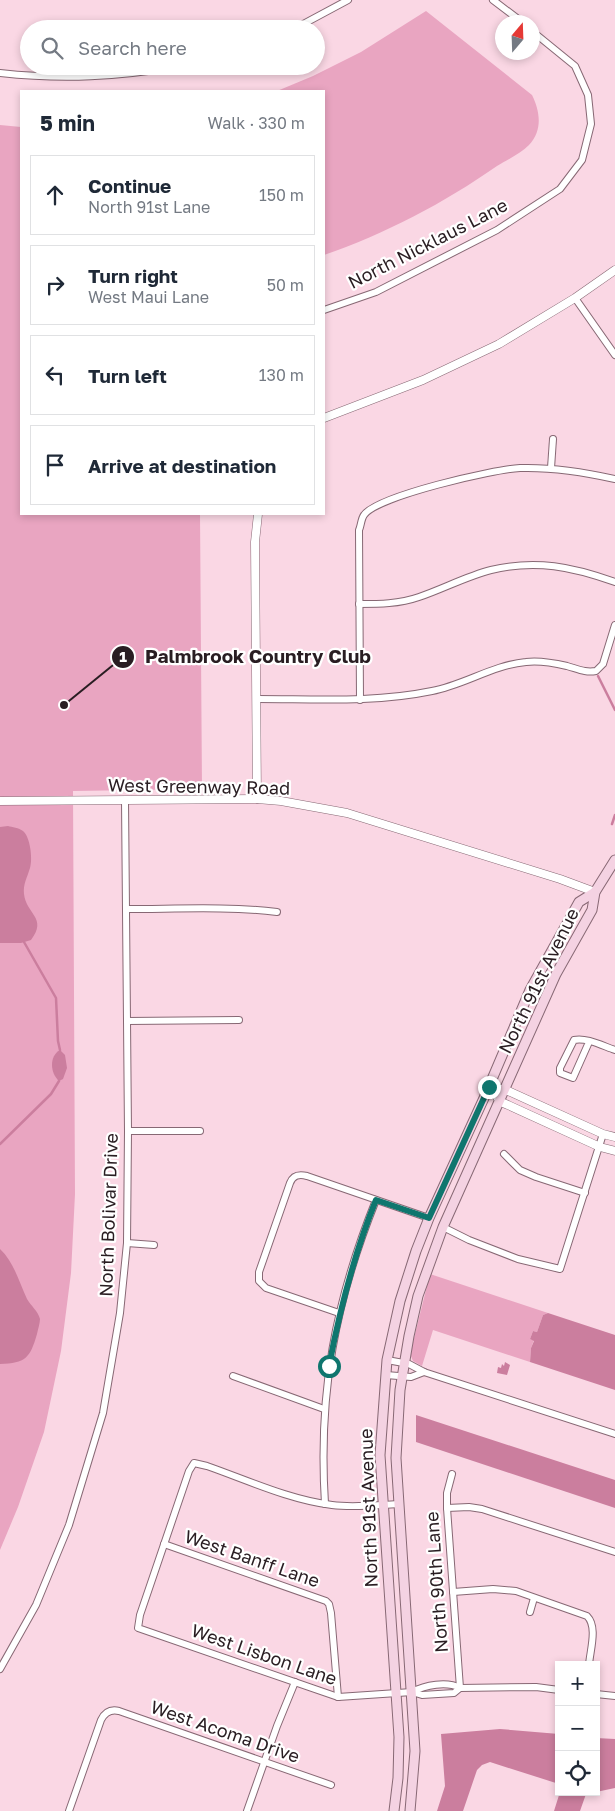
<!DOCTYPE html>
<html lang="en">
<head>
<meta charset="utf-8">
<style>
	body { margin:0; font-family:"Golos Text",sans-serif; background:#f2f2f3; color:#1f2937 }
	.controls { position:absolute; right:15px; bottom:15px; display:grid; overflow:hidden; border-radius:0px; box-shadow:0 2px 8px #0003 }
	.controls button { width:45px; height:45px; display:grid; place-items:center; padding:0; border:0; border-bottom:1px solid #e0e1e3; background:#fff; color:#1f2937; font:25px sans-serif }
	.compass { position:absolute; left:495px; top:15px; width:45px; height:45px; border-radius:50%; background:#fff; box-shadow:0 2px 8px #0003; rotate:19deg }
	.stop { position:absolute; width:15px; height:15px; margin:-11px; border:4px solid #0f766e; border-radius:50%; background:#fff }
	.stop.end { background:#0f766e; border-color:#fff; box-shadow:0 1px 5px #0008 }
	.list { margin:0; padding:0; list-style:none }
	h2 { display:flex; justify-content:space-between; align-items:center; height:65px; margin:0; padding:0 20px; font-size:21px }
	h2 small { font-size:16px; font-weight:400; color:#747a83 }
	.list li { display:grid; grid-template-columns:32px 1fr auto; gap:15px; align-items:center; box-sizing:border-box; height:80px; margin:0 10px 10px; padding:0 10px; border:1px solid #e0e1e3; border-radius:0px }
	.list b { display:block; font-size:19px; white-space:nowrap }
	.list p { margin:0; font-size:16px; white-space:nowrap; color:#747a83 }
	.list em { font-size:16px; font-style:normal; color:#747a83 }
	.icon { flex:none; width:28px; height:28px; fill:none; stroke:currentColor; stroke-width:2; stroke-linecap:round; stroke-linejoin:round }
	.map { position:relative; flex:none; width:615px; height:1811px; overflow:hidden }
	.search { position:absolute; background:#fff; box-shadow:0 2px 8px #0003; left:20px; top:20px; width:305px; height:55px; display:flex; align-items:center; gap:12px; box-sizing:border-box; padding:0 18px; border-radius:28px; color:#747a83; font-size:19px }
	.panel { position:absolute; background:#fff; box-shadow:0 2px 8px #0003; left:20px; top:90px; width:305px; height:425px; border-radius:0px }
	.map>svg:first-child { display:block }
	.green { fill:#e9a5c1 }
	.water { fill:#cb7e9e }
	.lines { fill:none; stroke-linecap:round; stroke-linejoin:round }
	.stream { stroke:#cb7e9e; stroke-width:2.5 }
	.minor-casing { stroke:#876874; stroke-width:8 }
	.tertiary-casing { stroke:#876874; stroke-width:9 }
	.secondary-casing { stroke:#876874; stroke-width:11 }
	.minor { stroke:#fff; stroke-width:6 }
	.tertiary { stroke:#fff; stroke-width:8 }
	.secondary { stroke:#f4d2e2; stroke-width:9 }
	.route { stroke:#0f766e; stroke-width:6 }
	.labels { text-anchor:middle; stroke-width:4.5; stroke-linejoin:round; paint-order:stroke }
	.street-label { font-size:18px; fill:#291d22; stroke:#fff }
	.leader { fill:none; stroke:#291d22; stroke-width:2 }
	.callout-dot { fill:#291d22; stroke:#fff; stroke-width:2 }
	.mark-label { font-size:15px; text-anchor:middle; font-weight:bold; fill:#fff }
	.callout-label { font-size:19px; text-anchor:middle; font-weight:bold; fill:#291d22; stroke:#fff; stroke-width:4.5; stroke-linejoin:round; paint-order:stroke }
</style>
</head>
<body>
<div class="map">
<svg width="615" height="1811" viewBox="0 0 615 1811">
	<rect width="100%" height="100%" fill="#fad7e4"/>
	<!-- green -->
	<g class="green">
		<path d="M426 11 532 95C540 111 543 130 529 145 521 153 507 160 497 166 444 203 385 234 324 255V91H277L313 76 361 52Z"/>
		<polygon points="0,125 21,127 21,514 200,514 202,789 73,791 75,1194 71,1273 61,1351 44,1432 18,1507 0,1550"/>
		<polygon points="430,1274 548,1313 543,1315 537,1332 533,1331 530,1339 534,1340 531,1348 530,1362 433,1330 422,1366 413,1361 410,1354"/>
	</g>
	<!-- water -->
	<g class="water">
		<path d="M8 826C12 827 19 828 23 831 30 836 33 859 30 868 27 878 23 884 24 894 26 914 48 918 31 940L21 943H0V827Z"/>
		<path d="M60 1050 65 1055 67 1068 63 1079 59 1081C50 1073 49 1056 60 1050Z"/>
		<path d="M0 1249C14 1262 19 1282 27 1299 31 1306 38 1311 40 1319 40 1323 38 1329 37 1334 30 1358 26 1363 0 1364Z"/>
		<polygon points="548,1313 615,1335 615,1390 530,1362 531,1348 534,1341 530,1339 533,1331 537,1332 543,1315"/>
		<polygon points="505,1362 510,1365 507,1375 497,1373 498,1367 501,1368 502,1364 504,1366"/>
		<polygon points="416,1415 615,1480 615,1508 416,1442"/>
		<polygon points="500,1729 559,1734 559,1784 490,1762 482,1765 477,1770 463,1811 437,1811 445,1786 441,1734"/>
		<polygon points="596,1738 615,1739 615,1788 596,1792"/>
		<polygon points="560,1792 593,1792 586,1794 580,1811 554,1811"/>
	</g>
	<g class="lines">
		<!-- stream -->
		<g class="stream">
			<polyline points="598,676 615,710"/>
			<polyline points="612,824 615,815"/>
			<polyline points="24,942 56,998 58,1041 60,1050"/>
			<polyline points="0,1144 51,1094 59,1081"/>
		</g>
		<!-- minor casing -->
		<g class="minor-casing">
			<g id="minor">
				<polyline points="493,0 522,22"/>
				<polyline points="294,29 348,0"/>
				<path d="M0 73C64 80 117 77 181 66"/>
				<polyline points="575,298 615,355"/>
				<polyline points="324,310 376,292 497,230 560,189 582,160 591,124 588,95 575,66 532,31"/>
				<polyline points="551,468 553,439"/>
				<path d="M359 604C379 604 399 604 419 597 443 589 467 576 491 570 536 559 573 567 615 582"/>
				<path d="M258 699C316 699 374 703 432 691 464 685 493 665 526 662 540 660 554 663 567 666 578 669 585 673 596 671L603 664 615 625"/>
				<path d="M360 700 359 530C361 526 361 519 364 515 377 496 495 469 520 468 553 467 584 472 615 479"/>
				<path d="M126 909C176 909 227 906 277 912"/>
				<polyline points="127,1021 239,1020"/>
				<path d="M589 1042 573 1078 560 1073V1068L574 1040C586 1037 603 1046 615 1050"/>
				<polyline points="128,1131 200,1131"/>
				<polyline points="504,1154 520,1170 536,1177 585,1193"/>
				<polyline points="443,1227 469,1240 518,1259 560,1269 603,1134"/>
				<polyline points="127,1243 154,1245"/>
				<path d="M339 1313 266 1288 259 1281V1272L290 1183C293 1175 299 1174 307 1176L429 1218"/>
				<polyline points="387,1360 409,1364 424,1372 615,1434"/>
				<polyline points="386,1375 411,1377 424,1372"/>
				<polyline points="233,1376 324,1409"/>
				<polyline points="452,1474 447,1493 447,1508 460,1688"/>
				<path d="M325 1504C318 1393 335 1302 376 1200"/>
				<path d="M398 1504C376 1505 354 1508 332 1505 290 1500 247 1480 207 1466L194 1463 189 1471 140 1615 138 1628 338 1697 412 1692 422 1695 454 1693 460 1688"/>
				<polyline points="447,1508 469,1507 482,1509 615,1552"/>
				<polyline points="164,1544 326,1601 329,1604 331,1613 338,1697"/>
				<path d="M453 1592 493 1589 516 1591 587 1616C598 1627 590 1650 589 1665"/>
				<polyline points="530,1612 534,1598"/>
				<polyline points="0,1669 36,1605 69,1525 103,1413 120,1313 127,1243 128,1131 125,800"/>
				<path d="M412 1692C425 1685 447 1681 460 1688L536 1687 559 1690"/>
				<polyline points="596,1694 615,1696"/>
				<path d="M69 1811 101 1720C105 1712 111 1709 119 1711L331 1785"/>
				<polyline points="247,1811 277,1726 295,1682"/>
			</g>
		</g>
		<!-- tertiary casing -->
		<g class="tertiary-casing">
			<g id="tertiary">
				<polyline points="324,418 423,380 499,344 575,298 615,270"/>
				<polyline points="257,799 255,542 258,514"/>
				<polyline points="0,801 257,799 281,801 347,813 560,879 595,892"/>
				<polyline points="489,1087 501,1102 508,1105 600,1147 615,1151"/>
				<polyline points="489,1087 506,1090 603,1134 615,1137"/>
			</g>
		</g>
		<!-- secondary casing -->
		<g class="secondary-casing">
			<g id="secondary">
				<polyline points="394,1811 398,1778 399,1737 380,1455 387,1360 400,1301 416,1251 429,1218 484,1098 530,990 579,902 595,892"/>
				<polyline points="410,1811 415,1751 396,1458 400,1390 409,1336 418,1296 443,1227 556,974 592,910 595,892 615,860"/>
			</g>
		</g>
		<!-- minor -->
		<use href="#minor" class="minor"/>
		<!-- tertiary -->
		<use href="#tertiary" class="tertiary"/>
		<!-- secondary -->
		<use href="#secondary" class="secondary"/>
	</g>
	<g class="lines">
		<!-- route -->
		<path class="route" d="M329 1366C340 1309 354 1254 376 1200L429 1218 489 1087"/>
	</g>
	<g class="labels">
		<!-- street labels -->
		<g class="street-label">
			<text transform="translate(428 244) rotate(-27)" y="6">North Nicklaus Lane</text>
			<text transform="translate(199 787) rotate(1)" y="6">West Greenway Road</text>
			<text transform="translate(539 981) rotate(-64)" y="6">North 91st Avenue</text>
			<text transform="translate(109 1215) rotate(-88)" y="6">North Bolivar Drive</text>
			<text transform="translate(369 1508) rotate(-92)" y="6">North 91st Avenue</text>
			<text transform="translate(252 1559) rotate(19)" y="6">West Banff Lane</text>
			<text transform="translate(437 1582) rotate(-94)" y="6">North 90th Lane</text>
			<text transform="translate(264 1655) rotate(19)" y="6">West Lisbon Lane</text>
			<text transform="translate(225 1732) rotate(19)" y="6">West Acoma Drive</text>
		</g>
	</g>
	<!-- callouts -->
	<path class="leader" d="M64 705L123 657"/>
	<g class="callout-dot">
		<circle cx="64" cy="705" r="5"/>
		<circle cx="123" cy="657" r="12"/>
	</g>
	<g class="mark-label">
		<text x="123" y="662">1</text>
	</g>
	<g class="callout-label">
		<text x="258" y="663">Palmbrook Country Club</text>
	</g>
</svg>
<div class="controls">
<button>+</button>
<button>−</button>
<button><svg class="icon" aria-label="locate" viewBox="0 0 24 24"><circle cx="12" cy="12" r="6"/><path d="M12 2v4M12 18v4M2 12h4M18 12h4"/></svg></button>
</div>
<svg class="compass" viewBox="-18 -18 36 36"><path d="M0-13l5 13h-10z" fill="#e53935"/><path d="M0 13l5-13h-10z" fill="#747a83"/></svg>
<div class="stop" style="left:329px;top:1366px"></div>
<div class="stop end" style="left:489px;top:1087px"></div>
<div class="search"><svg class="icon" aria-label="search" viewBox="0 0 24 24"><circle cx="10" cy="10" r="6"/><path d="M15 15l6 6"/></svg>Search here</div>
<section class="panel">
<h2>5 min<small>Walk · 330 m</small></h2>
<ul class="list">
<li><svg class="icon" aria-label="ahead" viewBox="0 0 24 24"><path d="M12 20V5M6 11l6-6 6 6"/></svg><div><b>Continue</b><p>North 91st Lane</p></div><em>150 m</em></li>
<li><svg class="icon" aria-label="right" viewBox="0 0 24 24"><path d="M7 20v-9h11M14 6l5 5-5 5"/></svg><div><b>Turn right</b><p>West Maui Lane</p></div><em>50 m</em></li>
<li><svg class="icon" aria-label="left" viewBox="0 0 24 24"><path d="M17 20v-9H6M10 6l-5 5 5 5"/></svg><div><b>Turn left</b></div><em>130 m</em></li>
<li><svg class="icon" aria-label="arrive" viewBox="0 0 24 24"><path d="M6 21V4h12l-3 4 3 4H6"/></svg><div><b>Arrive at destination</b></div></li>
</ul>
</section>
</div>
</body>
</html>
